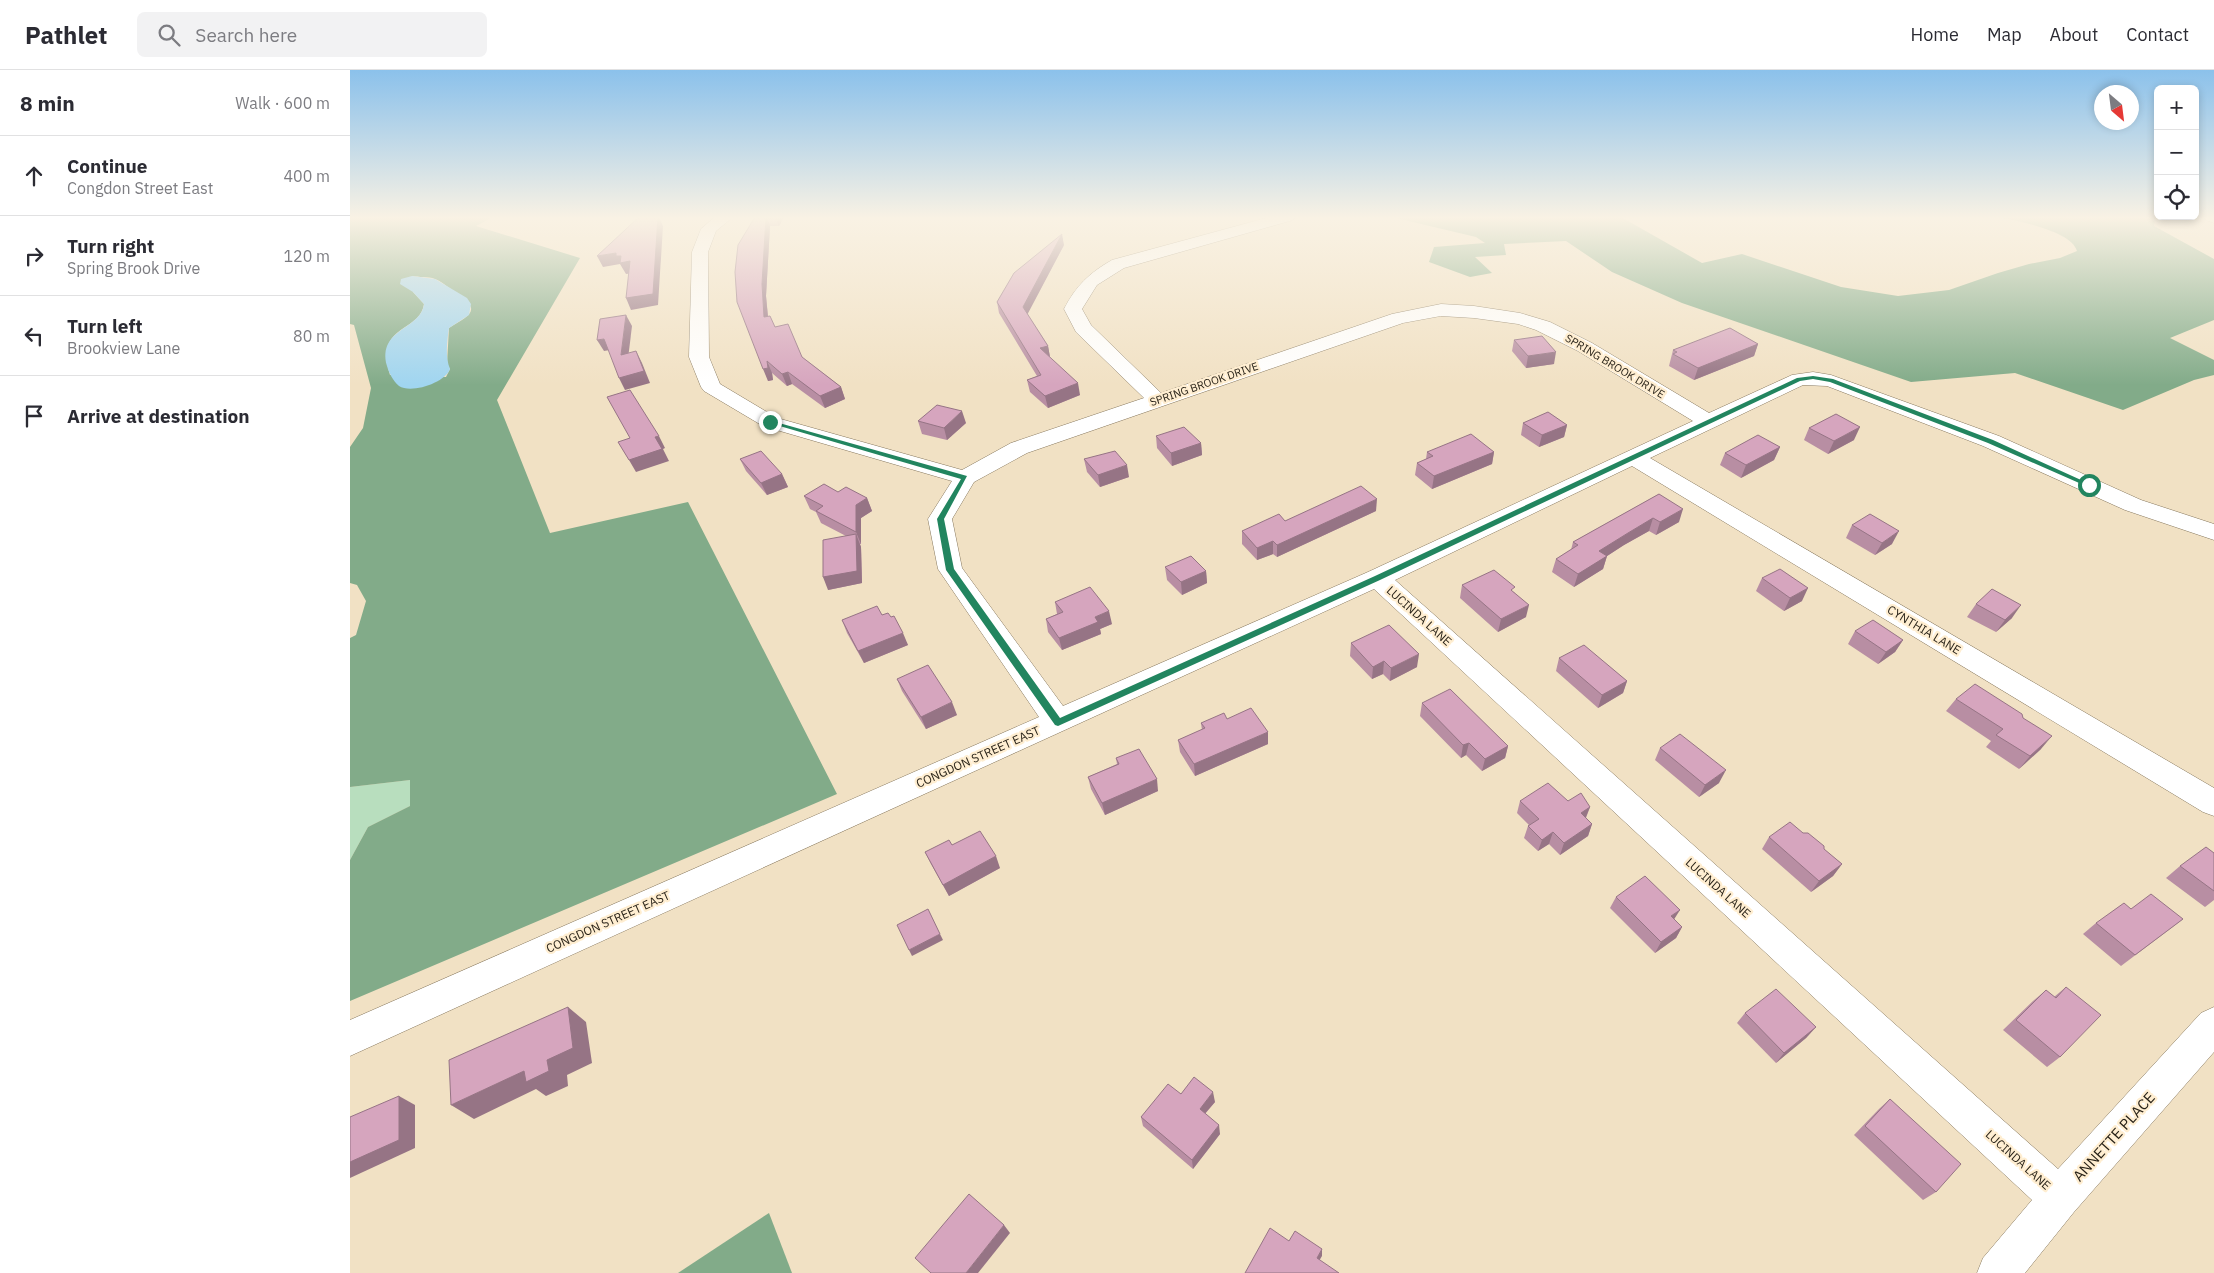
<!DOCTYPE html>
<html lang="en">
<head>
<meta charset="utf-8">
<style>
	body { margin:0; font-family:"IBM Plex Sans",sans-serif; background:#f2f2f3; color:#2b2b33 }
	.controls { position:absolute; right:15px; top:15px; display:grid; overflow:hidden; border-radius:8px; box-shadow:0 2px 8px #0003 }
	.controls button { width:45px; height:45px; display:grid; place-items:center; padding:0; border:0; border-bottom:1px solid #e1e1e2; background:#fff; color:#2b2b33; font:25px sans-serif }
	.compass { position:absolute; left:1744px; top:15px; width:45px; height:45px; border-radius:50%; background:#fff; box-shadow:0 2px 8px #0003; rotate:152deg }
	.stop { position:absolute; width:15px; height:15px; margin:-11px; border:4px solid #22855f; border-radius:50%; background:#fff }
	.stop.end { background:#22855f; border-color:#fff; box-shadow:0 1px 5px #0008 }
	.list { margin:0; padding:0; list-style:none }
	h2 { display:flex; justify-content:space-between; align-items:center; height:65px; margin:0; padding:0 20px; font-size:21px }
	h2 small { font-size:16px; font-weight:400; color:#7c7c81 }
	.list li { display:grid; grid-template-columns:32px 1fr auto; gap:15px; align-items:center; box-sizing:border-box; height:80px; padding:0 20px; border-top:1px solid #e1e1e2 }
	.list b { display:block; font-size:19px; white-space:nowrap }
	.list p { margin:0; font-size:16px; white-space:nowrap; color:#7c7c81 }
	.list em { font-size:16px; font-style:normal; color:#7c7c81 }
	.icon { flex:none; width:28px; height:28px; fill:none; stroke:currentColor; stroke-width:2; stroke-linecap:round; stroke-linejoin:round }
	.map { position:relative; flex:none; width:1864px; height:1203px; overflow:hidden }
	header { display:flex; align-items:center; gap:30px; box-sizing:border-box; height:70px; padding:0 25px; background:#fff; border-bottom:1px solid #e1e1e2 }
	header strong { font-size:24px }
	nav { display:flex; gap:28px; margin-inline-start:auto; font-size:18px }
	.search { width:350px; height:45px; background:#f2f2f3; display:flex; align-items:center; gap:12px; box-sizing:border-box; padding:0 18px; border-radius:8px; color:#7c7c81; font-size:19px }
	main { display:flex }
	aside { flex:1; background:#fff }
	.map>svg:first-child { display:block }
	.green { fill:#b8debe }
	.forest { fill:#82ab89; fill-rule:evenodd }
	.water { fill:#a0d5f0 }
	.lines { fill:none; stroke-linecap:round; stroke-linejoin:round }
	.minor-casing { stroke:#87785e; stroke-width:1 }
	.minor { fill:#fff; fill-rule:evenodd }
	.wall { fill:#b88ea3 }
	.shaded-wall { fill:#967485 }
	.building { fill:#d6a5be; stroke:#967485 }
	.route { fill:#22855f }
	.labels { text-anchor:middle; stroke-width:4.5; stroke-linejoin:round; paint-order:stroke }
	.far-street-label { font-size:11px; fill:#251f15; stroke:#ffeed1 }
	.street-label { font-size:12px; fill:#251f15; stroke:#ffeed1 }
	.near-street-label { font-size:15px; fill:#251f15; stroke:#ffeed1 }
</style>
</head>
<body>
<header>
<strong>Pathlet</strong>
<div class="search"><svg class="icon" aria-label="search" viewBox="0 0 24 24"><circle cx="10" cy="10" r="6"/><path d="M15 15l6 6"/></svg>Search here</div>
<nav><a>Home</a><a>Map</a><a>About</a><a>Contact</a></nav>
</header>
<main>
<aside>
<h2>8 min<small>Walk · 600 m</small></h2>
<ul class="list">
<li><svg class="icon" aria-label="ahead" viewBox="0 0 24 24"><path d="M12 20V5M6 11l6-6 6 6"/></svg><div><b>Continue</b><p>Congdon Street East</p></div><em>400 m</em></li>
<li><svg class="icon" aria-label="right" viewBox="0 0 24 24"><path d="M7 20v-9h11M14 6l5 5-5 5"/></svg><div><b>Turn right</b><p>Spring Brook Drive</p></div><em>120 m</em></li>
<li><svg class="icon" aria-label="left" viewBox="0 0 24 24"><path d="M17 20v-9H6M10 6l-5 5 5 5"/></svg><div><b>Turn left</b><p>Brookview Lane</p></div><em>80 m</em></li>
<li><svg class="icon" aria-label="arrive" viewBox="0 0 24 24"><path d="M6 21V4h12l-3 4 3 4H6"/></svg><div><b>Arrive at destination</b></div></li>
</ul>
</aside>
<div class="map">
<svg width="1864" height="1203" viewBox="0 0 1864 1203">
	<rect width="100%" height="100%" fill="#f1e1c4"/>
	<!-- green -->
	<polygon class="green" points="60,710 60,736 18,757 0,790 0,717"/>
	<!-- forest -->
	<g class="forest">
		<path d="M0 147H143L126 156 230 188 147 330 200 463 338 432 487 724 0 931V790L18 757 60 736V710L0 717V568L6 565 16 531 7 515 0 513V377L13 358 21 318 4 255 0 254ZM62 206C69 208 78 206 85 209 93 212 101 220 108 224 133 241 118 246 99 258L97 294 100 299 96 307 40 305C24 253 70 263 74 234L63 222Z"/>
		<path d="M1051 147H1271L1352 193 1392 184 1491 217 1548 226 1599 220 1648 203 1679 194 1710 188 1727 181C1722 161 1667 151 1649 147H1805L1804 156 1864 189V250L1820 268 1864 290V305L1844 310 1773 340 1665 303 1561 312 1332 233 1262 202 1216 171 1154 174 1156 185 1125 187 1142 203 1120 207 1079 192 1084 177 1135 173 1126 167 1046 148Z"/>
		<polygon points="419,1143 442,1203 328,1203"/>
	</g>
	<!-- water -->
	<path class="water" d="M62 206 85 209 117 228 121 234 119 245 99 258C97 271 95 287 100 299 95 313 61 324 49 316 43 311 39 303 37 296 27 258 71 260 74 234L63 222 50 214 51 209Z"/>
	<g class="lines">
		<!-- minor casing -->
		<g class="minor-casing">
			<g id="minor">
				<path d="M365 147H383L366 161 358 182 359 287 370 314 427 348 612 400 661 373 794 328 726 262 714 239C726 216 739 203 762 190L920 147H945L943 150 774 198 747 215 732 239 741 255 811 323 1042 244 1091 234 1124 236 1170 243 1200 252 1242 273 1359 343 1442 305 1463 302 1481 305 1649 366 1791 430 1864 454V470L1775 440 1633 376 1477 316 1453 315 1300 388 1864 718V746L1853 742 1282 396 1045 510 1708 1099 1851 943 1864 937V982L1724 1142 1675 1203H1627L1633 1188 1682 1130 1024 519 0 986V950L689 647 588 499 578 449 602 411 413 356 354 321 351 317 339 287 342 182 351 159ZM1091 246 1124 248 1168 254 1186 260 1228 281 1343 351 1018 502 713 636 612 498 602 449 624 412 677 383 1053 253Z"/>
				<polygon points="1854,147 1864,147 1864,153 1856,150"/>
			</g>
		</g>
		<!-- minor -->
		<use href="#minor" class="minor"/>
	</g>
	<!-- wall -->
	<g class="wall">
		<polygon points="404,147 434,147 429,156 420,156 416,226 418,246 425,257 452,287 491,317 495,329 475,338 442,314 437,316 422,303 423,310 418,311"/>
		<polygon points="714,175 677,244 698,276 700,287 730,325 698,338 680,322 677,310 687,306 649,243 647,232"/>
		<polygon points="1164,270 1204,294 1176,298 1162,281"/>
		<polygon points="1408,274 1404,286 1344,310 1319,296 1323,280"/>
		<polygon points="568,351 616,353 597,370 572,364"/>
		<polygon points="1173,353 1217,355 1214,367 1189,377 1171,365"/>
		<polygon points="1459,358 1504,370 1478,384 1454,370"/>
		<polygon points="806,366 851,373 852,385 822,396 807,378"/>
		<polygon points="1430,377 1424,390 1391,408 1370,395 1375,383"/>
		<polygon points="1077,382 1144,382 1142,394 1082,419 1065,405 1067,393 1076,389"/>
		<polygon points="390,389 432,404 438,417 417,425 396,401"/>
		<polygon points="734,389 779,407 750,417 737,402"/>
		<polygon points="488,422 517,428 522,441 511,448 511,474 510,474 511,477 512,513 478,520 496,466 471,453 466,442 460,439 454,426"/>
		<polygon points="1309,424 1329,452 1306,465 1299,461 1274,475 1257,486 1253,499 1224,517 1202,502 1206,489 1221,480 1223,472"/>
		<polygon points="1026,441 927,487 923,484 907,490 892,474 892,461 935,451"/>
		<polygon points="1502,455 1542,474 1525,485 1496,468"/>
		<polygon points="815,497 856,501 857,513 832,525 817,510"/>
		<polygon points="1412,508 1452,531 1434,541 1406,521"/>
		<polygon points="1112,515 1164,522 1176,547 1148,562 1110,528"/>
		<polygon points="705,532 762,554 750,559 751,564 712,580 698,562 696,549 707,544"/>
		<polygon points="1626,534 1662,548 1646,562 1617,547"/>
		<polygon points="532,545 541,547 558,575 514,593 497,563 492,550"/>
		<polygon points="1505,561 1553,570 1545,582 1528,594 1498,574"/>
		<polygon points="1001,573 1067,597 1040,611 1033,604 1022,609 1000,586"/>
		<polygon points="1209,588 1277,611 1273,623 1248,638 1206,601"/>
		<polygon points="547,609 607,645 576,659 552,621"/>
		<polygon points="1606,629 1691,679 1669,699 1636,677 1641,671 1596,641"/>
		<polygon points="1072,633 1158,676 1155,688 1132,701 1116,685 1111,688 1070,646"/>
		<polygon points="851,653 918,674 845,706 830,682 828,670 852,660"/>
		<polygon points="1310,678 1369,713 1349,727 1305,690"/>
		<polygon points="766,688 808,721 755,745 741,719 738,707 767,694"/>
		<polygon points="1170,731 1218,731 1240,737 1236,748 1242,754 1238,766 1210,785 1199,774 1188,781 1174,768 1178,756 1179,755 1167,743"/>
		<polygon points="1453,763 1492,794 1483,806 1461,822 1412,779 1419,767"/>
		<polygon points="602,775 650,798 599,826 581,794 575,782"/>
		<polygon points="1864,783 1864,830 1855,837 1816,808 1830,796"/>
		<polygon points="1266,827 1324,849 1332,857 1326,868 1305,883 1260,838"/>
		<polygon points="1781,839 1833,849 1771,896 1733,864 1746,853"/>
		<polygon points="1716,917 1710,987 1697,997 1653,960 1683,931 1696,920 1704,927"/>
		<polygon points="1395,943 1466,957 1456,968 1426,993 1387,953"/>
		<polygon points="831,1024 865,1032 855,1044 870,1064 843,1099 793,1056 791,1047"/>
		<polygon points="1540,1029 1586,1122 1573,1130 1504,1065 1529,1039"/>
	</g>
	<!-- shaded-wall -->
	<g class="shaded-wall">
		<polygon points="308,147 309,147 313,156 308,235 281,240 276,228"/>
		<polygon points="416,147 417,147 420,156 416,226 419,259 414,247 412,214"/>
		<polygon points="425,147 434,147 429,156"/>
		<polygon points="712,164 714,175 675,249 673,237"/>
		<polygon points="266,183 280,191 285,203 276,204 270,194 253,197 247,186"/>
		<polygon points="276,245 282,256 277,297 271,285"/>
		<polygon points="254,269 260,280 254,281 247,270"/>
		<polygon points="1408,274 1404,286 1344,310 1348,298"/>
		<polygon points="698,276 700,287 690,278"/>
		<polygon points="286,281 292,293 300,313 275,320 269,308"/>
		<polygon points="1206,282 1204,294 1176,298 1178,286"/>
		<polygon points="417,291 422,303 423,310 418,311 413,299"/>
		<polygon points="438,302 442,314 437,316 432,304"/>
		<polygon points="728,313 730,325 698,338 695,326"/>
		<polygon points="491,317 495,329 475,338 470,326"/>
		<polygon points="612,341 616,353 597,370 594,358"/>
		<polygon points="1217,355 1214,367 1189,377 1192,365"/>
		<polygon points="1510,357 1504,370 1478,384 1484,371"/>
		<polygon points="309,366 315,378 313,379 319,391 286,402 279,390 305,367"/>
		<polygon points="851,373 852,385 822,396 821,383"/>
		<polygon points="1430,377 1424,390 1391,408 1396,395"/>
		<polygon points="1144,382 1142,394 1082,419 1084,406"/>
		<polygon points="777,395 779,407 750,417 748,405"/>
		<polygon points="432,404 438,417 417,425 411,413"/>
		<polygon points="517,428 522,441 511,448 511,474 506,462 506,435"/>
		<polygon points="1027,429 1026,441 927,487 927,475"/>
		<polygon points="1333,439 1329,452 1306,465 1310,452"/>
		<polygon points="1303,448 1299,461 1274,475 1254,488 1257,486 1253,499 1224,517 1228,504 1249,481"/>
		<polygon points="1549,461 1542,474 1525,485 1532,473"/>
		<polygon points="506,464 511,477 512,513 478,520 473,507"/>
		<polygon points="923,471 923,484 907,490 907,478"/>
		<polygon points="856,501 857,513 832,525 831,512"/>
		<polygon points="1458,518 1452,531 1434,541 1440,528"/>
		<polygon points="1179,535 1176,547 1148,562 1151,549"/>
		<polygon points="1671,535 1662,548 1646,562 1655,550"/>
		<polygon points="759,541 762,554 750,559 751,564 712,580 709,568 745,547"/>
		<polygon points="553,563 558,575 514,593 508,581"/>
		<polygon points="1553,570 1545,582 1528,594 1536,582"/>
		<polygon points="1069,584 1067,597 1040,611 1041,598"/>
		<polygon points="1034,591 1033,604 1022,609 1023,597"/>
		<polygon points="1277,611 1273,623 1248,638 1252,625"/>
		<polygon points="602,632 607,645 576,659 571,647"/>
		<polygon points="918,662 918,674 845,706 844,694"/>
		<polygon points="1702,666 1691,679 1669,699 1680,686"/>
		<polygon points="1119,673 1116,685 1111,688 1113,675"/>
		<polygon points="1158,676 1155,688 1132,701 1135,689"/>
		<polygon points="1376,700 1369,713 1349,727 1355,715"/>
		<polygon points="807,709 808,721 755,745 752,733"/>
		<polygon points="1240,737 1235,749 1231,743"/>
		<polygon points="1242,754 1238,766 1210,785 1214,773"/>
		<polygon points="1203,762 1199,774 1188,781 1192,770"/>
		<polygon points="646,786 650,798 599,826 593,815"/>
		<polygon points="1492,794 1483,806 1461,822 1469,811"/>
		<polygon points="1330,840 1323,851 1321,846"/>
		<polygon points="1332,857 1326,868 1305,883 1311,872"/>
		<polygon points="590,864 593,870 562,886 559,880"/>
		<polygon points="218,937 236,952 242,993 217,1005 218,1016 196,1026 186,1019 124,1049 101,1035 197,990"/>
		<polygon points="1466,957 1456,968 1426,993 1434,983"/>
		<polygon points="863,1022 865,1032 851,1048 850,1039"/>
		<polygon points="49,1026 65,1035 65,1078 0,1108 0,1092"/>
		<polygon points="869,1055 870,1064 843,1099 842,1090"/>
		<polygon points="654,1155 660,1163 628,1203 616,1203"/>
		<polygon points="972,1179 972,1186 966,1196 967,1188"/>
	</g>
	<!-- building -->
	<g class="building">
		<polygon points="289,147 308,147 303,224 276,228 280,191 270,193 271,186 266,186 266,183 247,186"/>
		<polygon points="405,147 416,147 412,214 414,247 420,246 425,257 438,254 452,287 491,317 470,326 438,302 432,304 417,291 418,298 413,299 387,232 385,202 388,175"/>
		<polygon points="712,164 673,237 698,276 690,278 728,313 695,326 677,310 691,305 647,232 664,203"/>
		<polygon points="276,245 271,285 286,281 294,301 269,308 254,269 247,270 250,249"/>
		<polygon points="1380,258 1408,274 1348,298 1323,284 1327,282 1323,280"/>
		<polygon points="1192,266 1206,282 1178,286 1164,270"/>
		<polygon points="280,320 309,366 305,367 312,379 279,390 268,372 280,368 257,327"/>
		<polygon points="587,335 612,341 594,358 568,351"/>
		<polygon points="1198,342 1217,355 1192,365 1173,353"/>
		<polygon points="1486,344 1510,357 1484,371 1459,358"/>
		<polygon points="834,357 851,373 821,383 806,366"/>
		<polygon points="1121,364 1144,382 1084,406 1067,393 1083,386 1077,382"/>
		<polygon points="1408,365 1430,377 1396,395 1375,383"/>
		<polygon points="411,381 432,404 411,413 390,389"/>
		<polygon points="765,381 777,395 748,405 734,389"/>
		<polygon points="474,414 488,422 496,417 517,428 506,435 506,462 466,441 473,436 454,426"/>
		<polygon points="1011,416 1027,429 927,475 923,471 907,478 892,461 929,444 935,451"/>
		<polygon points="1309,424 1333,439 1310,452 1303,448 1278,463 1249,481 1257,486 1228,504 1206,489 1228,475 1223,472"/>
		<polygon points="1520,444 1549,461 1532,473 1502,455"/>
		<polygon points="506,464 507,501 473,507 473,470"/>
		<polygon points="841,486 856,501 831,512 815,497"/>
		<polygon points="1430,499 1458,518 1440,528 1412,508"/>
		<polygon points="1144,500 1165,517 1161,520 1179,535 1151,549 1112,515"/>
		<polygon points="740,517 759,541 745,547 748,552 709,568 696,549 713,542 705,532"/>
		<polygon points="1642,519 1671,535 1655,550 1626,534"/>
		<polygon points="527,536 532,545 538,543 541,547 544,546 553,563 508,581 492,550"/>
		<polygon points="1523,550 1553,570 1536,582 1505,561"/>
		<polygon points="1039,555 1069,584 1041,598 1034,591 1023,597 1001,573"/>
		<polygon points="1234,575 1277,611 1252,625 1209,588"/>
		<polygon points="578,595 602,632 571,647 547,609"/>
		<polygon points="1625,614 1672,644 1673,648 1702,666 1680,686 1646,665 1653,659 1606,629"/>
		<polygon points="1100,619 1158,676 1135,689 1119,673 1113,675 1072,633"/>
		<polygon points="901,638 918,662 844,694 828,670 855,658 851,653 874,643 877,649"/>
		<polygon points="1330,664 1376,700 1355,715 1310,678"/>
		<polygon points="789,679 807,709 752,733 738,707 769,694 766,688"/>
		<polygon points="1198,713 1218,731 1231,723 1240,737 1231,743 1242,754 1214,773 1203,762 1192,770 1178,756 1189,749 1170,731"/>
		<polygon points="1440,752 1453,763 1458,763 1474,776 1474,779 1492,794 1469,811 1419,767"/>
		<polygon points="630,761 646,786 593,815 575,782 599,770 602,775"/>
		<polygon points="1856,777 1864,783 1864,821 1830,796"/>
		<polygon points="1295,806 1330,840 1321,846 1332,857 1311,872 1266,827"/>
		<polygon points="1801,824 1833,849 1785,885 1746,853 1774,833 1781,839"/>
		<polygon points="578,839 590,864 559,880 547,855"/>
		<polygon points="1716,917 1751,945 1710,987 1666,950 1696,920 1706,928"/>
		<polygon points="1426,919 1466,957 1434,983 1395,943"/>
		<polygon points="218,937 223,978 197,990 199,1001 176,1012 174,1001 101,1035 99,990"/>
		<polygon points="844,1007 863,1022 850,1039 869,1055 842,1090 791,1047 818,1014 831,1024"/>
		<polygon points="49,1026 49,1070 0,1092 0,1047"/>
		<polygon points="1540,1029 1611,1094 1586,1122 1515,1056"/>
		<polygon points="619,1124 654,1155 616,1203 581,1203 565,1188"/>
		<polygon points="920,1158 939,1171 945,1161 972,1179 967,1188 989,1203 895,1203"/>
	</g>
	<!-- sky -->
	<linearGradient id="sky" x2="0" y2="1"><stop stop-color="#8bc1eb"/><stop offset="0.47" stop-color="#f9f2e4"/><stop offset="1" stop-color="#f9f2e4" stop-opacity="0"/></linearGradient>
	<rect width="1864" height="315" fill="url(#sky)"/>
	<!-- route -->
	<polygon class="route" points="1463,306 1483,309 1643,370 1742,415 1736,416 1638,373 1480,312 1463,309 1450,311 1030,510 708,656 705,655 596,500 587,449 611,409 416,352 422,351 617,406 594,449 604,499 710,648 1025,506 1447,308"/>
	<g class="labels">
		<!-- far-street labels -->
		<g class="far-street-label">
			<text transform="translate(1265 296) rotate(31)" y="4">SPRING BROOK DRIVE</text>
			<text transform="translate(854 314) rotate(-19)" y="4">SPRING BROOK DRIVE</text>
		</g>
		<!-- street labels -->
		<g class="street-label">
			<text transform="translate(1069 546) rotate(42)" y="4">LUCINDA LANE</text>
			<text transform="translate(1574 560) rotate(31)" y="4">CYNTHIA LANE</text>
			<text transform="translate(628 687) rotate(-24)" y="4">CONGDON STREET EAST</text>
			<text transform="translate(1368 818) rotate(42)" y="4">LUCINDA LANE</text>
			<text transform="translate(258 852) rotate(-24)" y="4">CONGDON STREET EAST</text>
			<text transform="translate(1668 1090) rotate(42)" y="4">LUCINDA LANE</text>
		</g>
		<!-- near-street labels -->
		<g class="near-street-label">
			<text transform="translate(1764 1067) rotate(-48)" y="5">ANNETTE PLACE</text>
		</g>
	</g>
</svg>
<div class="controls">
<button>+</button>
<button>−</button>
<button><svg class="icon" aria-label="locate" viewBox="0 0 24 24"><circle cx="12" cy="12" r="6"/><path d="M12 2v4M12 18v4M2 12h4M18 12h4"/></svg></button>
</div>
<svg class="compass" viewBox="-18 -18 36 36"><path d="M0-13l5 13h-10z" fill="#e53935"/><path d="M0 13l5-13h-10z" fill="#7c7c81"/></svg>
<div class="stop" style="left:1739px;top:415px"></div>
<div class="stop end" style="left:420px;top:352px"></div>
</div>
</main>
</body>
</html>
